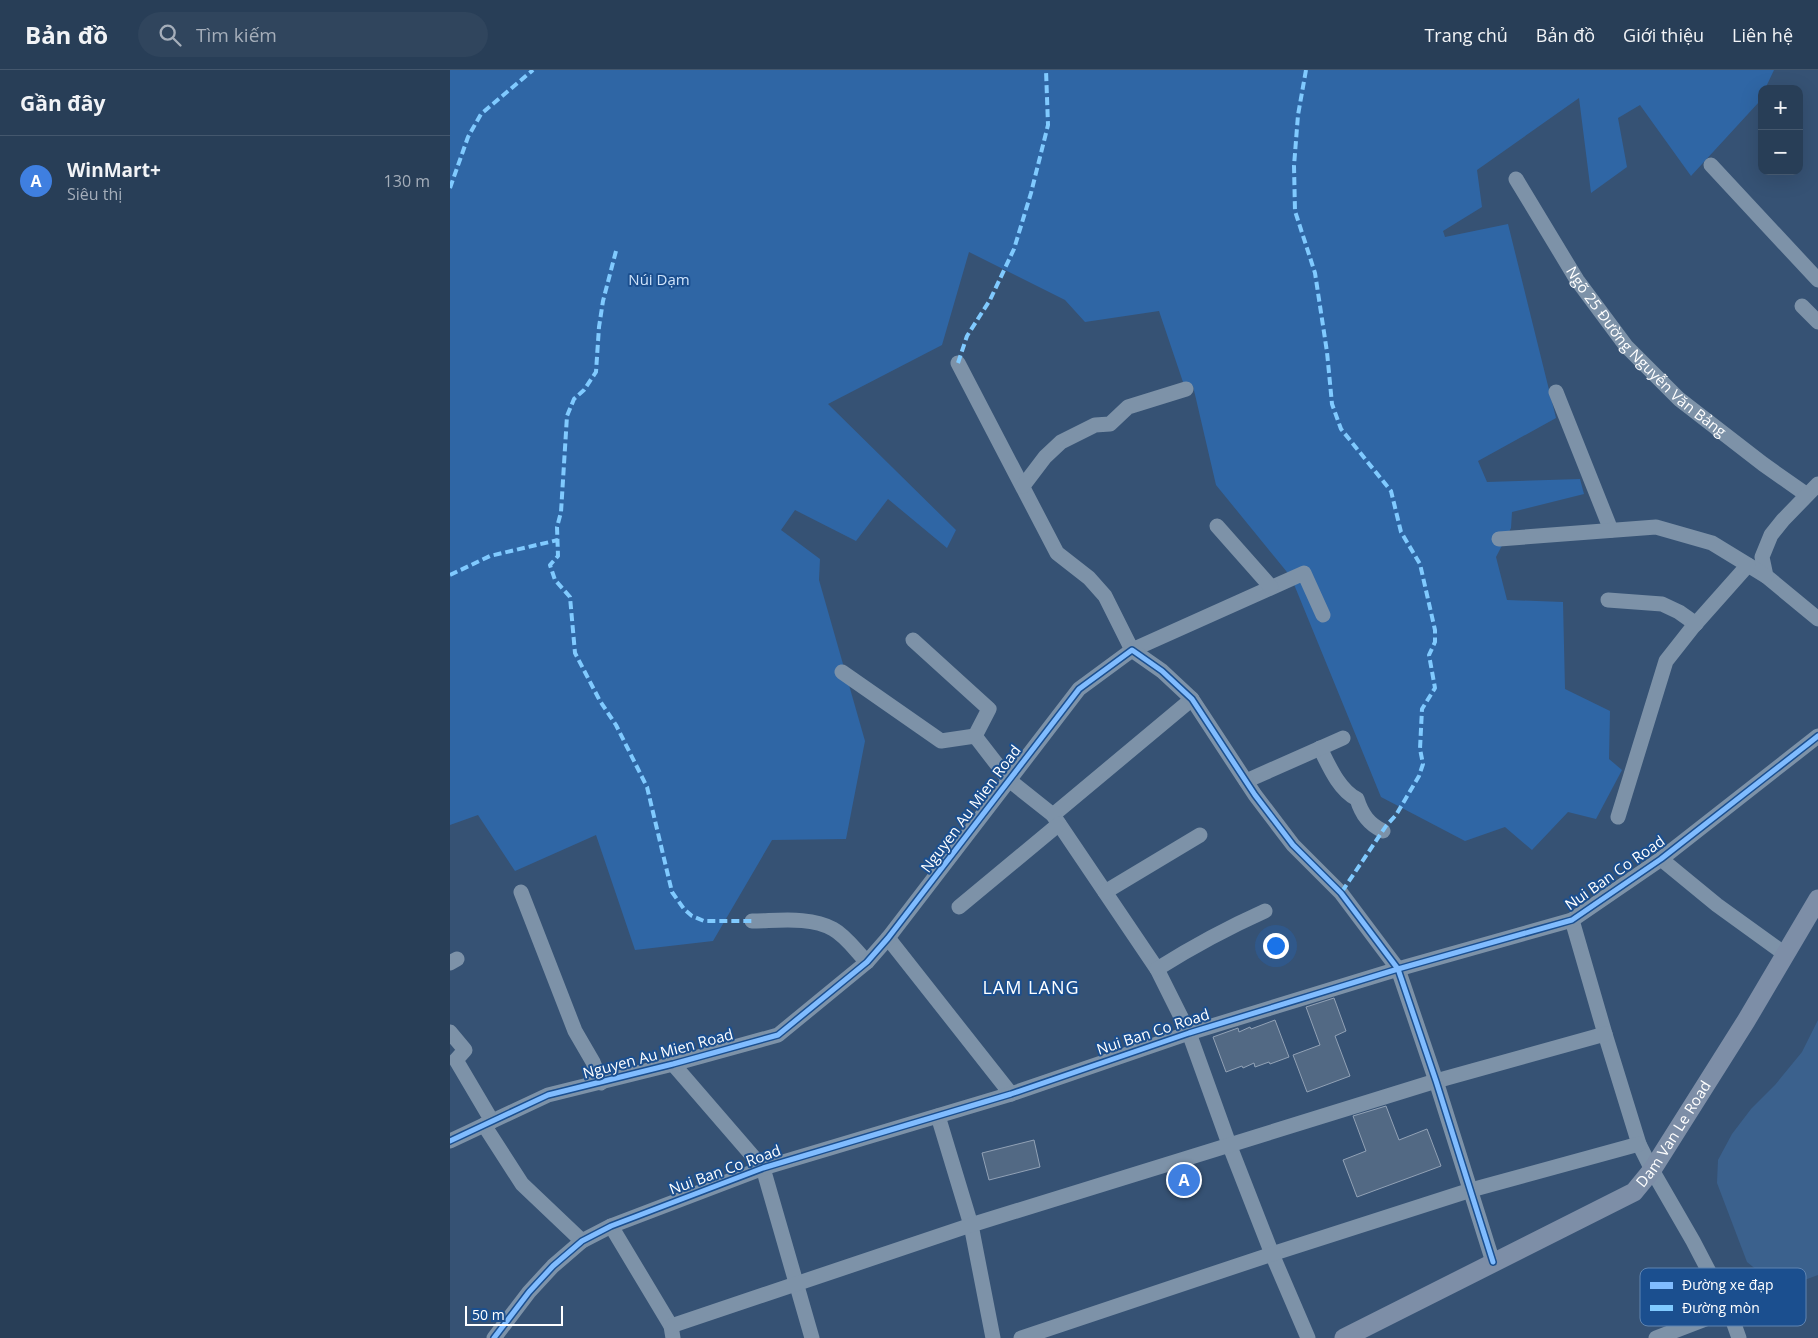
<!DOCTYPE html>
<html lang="vi">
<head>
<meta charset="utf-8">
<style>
	body { margin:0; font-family:"Open Sans",sans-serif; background:#30455d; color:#f1f3f6 }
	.controls { position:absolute; right:15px; top:15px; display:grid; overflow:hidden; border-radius:10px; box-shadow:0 5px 20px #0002 }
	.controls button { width:45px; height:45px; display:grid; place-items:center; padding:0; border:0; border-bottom:1px solid #44576d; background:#283e57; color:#f1f3f6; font:25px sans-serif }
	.scale { position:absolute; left:15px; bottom:12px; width:98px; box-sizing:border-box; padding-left:5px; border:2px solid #fff; border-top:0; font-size:14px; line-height:18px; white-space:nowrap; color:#fff; -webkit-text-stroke:4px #1b4f8f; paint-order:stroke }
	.you { position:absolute; left:825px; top:875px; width:18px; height:18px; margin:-12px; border:4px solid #fff; border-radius:50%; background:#1a73e8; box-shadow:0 0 0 8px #1a73e833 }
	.badge { display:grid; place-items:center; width:32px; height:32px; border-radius:50%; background:#b9c2ce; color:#fff; font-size:16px; font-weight:700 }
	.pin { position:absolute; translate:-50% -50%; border:2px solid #fff; box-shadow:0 1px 5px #0006 }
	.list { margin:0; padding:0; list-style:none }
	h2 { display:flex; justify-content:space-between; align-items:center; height:65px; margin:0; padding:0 20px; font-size:21px }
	h2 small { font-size:16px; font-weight:400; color:#a5aeba }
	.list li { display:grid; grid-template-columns:32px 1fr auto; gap:15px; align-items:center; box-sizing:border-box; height:90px; padding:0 20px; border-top:1px solid #44576d }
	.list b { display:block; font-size:19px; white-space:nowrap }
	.list p { margin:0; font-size:16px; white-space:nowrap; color:#a5aeba }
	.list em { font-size:16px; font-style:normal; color:#a5aeba }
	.icon { flex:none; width:28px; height:28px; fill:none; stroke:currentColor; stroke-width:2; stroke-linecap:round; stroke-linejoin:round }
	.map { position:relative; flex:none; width:1368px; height:1268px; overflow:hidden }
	header { display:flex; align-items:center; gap:30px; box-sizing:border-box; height:70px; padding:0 25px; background:#283e57; border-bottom:1px solid #44576d }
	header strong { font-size:24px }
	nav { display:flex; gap:28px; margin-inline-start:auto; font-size:18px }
	.search { width:350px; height:45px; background:#30455d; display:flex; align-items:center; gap:12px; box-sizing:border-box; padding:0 18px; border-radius:28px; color:#a5aeba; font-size:19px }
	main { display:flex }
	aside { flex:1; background:#283e57 }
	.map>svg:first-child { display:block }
	.green { fill:#2f66a5 }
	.water { fill:#3b618d }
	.building { fill:#526984; stroke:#92a2b6 }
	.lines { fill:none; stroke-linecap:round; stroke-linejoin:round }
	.minor { stroke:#7d92a8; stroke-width:15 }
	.major { stroke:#7d8ea7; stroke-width:19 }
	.quiet { stroke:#80caff; stroke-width:4; stroke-dasharray:8 4; stroke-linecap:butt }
	.cycleway-casing { stroke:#1b4f8f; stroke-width:8 }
	.cycleway { stroke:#80bcff; stroke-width:5 }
	.labels { text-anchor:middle; stroke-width:4; stroke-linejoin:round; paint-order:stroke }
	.park-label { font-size:15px; fill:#cfe3fa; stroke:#1b4f8f }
	.street-label { font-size:15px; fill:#fff; stroke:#1b4f8f }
	.quarter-label { font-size:18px; letter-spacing:1px; fill:#fff; stroke:#1b4f8f }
	.key { fill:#1b4f8f; stroke:#5f84b1; stroke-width:1 }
	.key-label { font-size:14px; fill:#fff }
</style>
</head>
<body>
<header>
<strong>Bản đồ</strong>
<div class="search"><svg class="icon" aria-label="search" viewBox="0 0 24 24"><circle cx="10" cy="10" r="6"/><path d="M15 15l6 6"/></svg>Tìm kiếm</div>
<nav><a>Trang chủ</a><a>Bản đồ</a><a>Giới thiệu</a><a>Liên hệ</a></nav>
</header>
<main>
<aside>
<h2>Gần đây<small></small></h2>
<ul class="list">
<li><span class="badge" style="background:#3f7fe0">A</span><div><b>WinMart+</b><p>Siêu thị</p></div><em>130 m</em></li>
</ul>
</aside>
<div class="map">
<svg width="1368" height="1268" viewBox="0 0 1368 1268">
	<rect width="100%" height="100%" fill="#365274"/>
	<!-- green -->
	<polygon class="green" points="0,0 1324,0 1315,19 1312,19 1312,26 1309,32 1241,106 1190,35 1168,48 1177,97 1141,123 1129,28 1027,100 1032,137 993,161 995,167 1058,154 1106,348 1028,391 1037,412 1130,409 1134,424 1062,442 1061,458 1046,487 1057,530 1113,532 1115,619 1160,641 1159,689 1172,700 1146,749 1118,742 1082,780 1055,757 1015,771 931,727 841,507 766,415 743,316 734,315 709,241 635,252 615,230 519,182 492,275 378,334 506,460 497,478 438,429 406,471 345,440 331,460 370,489 369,510 415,671 396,769 322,770 263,871 185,880 146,765 65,801 28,745 0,755"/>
	<!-- water -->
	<polygon class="water" points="1368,950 1368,1205 1341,1215 1314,1206 1297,1192 1267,1113 1268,1090 1282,1064 1301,1039 1325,1015 1352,982"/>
	<!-- building -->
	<g class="building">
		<polygon points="884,928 896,961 885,966 900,1006 857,1022 843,985 870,975 856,937"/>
		<polygon points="825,950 839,987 820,994 819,992 805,997 804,993 793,998 792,996 776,1002 763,967 788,958 789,962 800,957 801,959"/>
		<polygon points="936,1036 949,1070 977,1059 991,1096 907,1127 893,1090 916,1081 903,1046"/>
		<polygon points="584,1070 590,1097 539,1110 532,1083"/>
	</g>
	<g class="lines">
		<!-- minor -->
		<g class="minor">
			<polyline points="1261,95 1368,210"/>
			<path id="s1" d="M1066 109 1127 210 1176 276 1229 329 1313 394 1357 425"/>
			<polyline points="1352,236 1368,252"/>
			<polyline points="508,293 607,483 639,508 655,526 682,580 854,503 873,545"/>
			<polyline points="1106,322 1161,460"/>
			<polyline points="1368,414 1333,450 1321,465 1312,487 1316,506 1368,549"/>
			<polyline points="573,416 595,387 611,372 645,355 660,354 678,337 736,319"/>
			<polyline points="767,456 821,517"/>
			<polyline points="1049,469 1206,457 1262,473 1316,506"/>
			<polyline points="1158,530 1212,534 1229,542 1246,554"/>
			<polyline points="463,570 539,639 525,666"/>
			<polyline points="392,602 491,671 525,666 559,710 603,745 707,899 739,963 779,1074 822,1184 858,1268"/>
			<path d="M870 678C879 696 889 720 907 729 912 745 919 754 933 761"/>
			<polyline points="796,711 893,668"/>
			<polyline points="603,745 742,629"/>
			<polyline points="1168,747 1216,591 1242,558 1298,495"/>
			<polyline points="1211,789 1267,835 1335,884"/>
			<polyline points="71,822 125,961 143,992 151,1013"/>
			<polyline points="655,822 750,765"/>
			<polyline points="509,837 609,754"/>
			<polyline points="1122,850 1155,964 1189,1074 1202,1100 1243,1171 1279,1240 1289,1268"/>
			<path d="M302 851C327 851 360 846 383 859 396 866 406 881 417 892"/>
			<polyline points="438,868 561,1024"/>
			<polyline points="0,893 7,889"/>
			<path d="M707 899C742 877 777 858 815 841"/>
			<polyline points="0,962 15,980 6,990 42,1051"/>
			<polyline points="223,994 313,1098 362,1268"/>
			<polyline points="488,1046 521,1155 543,1268"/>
			<polyline points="34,1055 72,1114 132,1171"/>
			<polyline points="0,1071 98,1025 223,994 328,965 417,892 438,868 629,619 682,580 712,601 742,629 805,725 843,775 891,823 948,899 986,1011 1043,1192"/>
			<polyline points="161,1156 221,1256 223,1268"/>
			<polyline points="221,1256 521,1155 986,1011 1155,964"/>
			<polyline points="44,1268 79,1222 103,1196 132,1171 161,1156 313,1098 561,1024 739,963 948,899 1122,850 1211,789 1368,666"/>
			<polyline points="571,1268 822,1184 1021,1120 1189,1074"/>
			<polyline points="1206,1268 1279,1240"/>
		</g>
		<!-- major -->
		<path class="major" id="s2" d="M894 1268 1184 1122 1202 1100 1296 951 1368 829"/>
		<!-- quiet -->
		<g class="quiet">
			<polyline points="856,0 848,45 844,96 845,141 865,203 877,282 882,334 891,359 941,421 951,462 970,494 985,560 985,572 979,585 985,618 972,639 970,679 973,694 969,706 946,745 936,756 891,823"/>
			<polyline points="0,118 18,67 31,44 83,0"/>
			<polyline points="166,181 153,231 149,257 146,302 134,320 124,329 117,346 111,442 107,457 108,486 100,495 105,510 120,527 125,583 150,631 166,655 197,717 222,822 234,839 242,846 254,851 302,851"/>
			<polyline points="508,293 517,266 540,230 564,179 581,123 598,55 596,0"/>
			<polyline points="0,505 40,486 108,470"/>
		</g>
		<!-- cycleway casing -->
		<g class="cycleway-casing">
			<g id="cycleway">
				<polyline points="0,1071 98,1025 223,994 328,965 417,892 438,868 629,619 682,580 712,601 742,629 805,725 843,775 891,823 948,899 986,1011 1043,1192"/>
				<polyline points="44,1268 79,1222 103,1196 132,1171 161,1156 313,1098 561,1024 739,963 948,899 1122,850 1211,789 1368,666"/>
			</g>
		</g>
		<!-- cycleway -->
		<use href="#cycleway" class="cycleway"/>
	</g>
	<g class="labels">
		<!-- park labels -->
		<g class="park-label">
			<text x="209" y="215">Núi Dạm</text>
		</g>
		<!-- street labels -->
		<g class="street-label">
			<text dy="5" stroke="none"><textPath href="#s1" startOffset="218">Ngõ 25 Đường Nguyễn Văn Bảng</textPath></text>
			<text transform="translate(521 739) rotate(-53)" y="5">Nguyen Au Mien Road</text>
			<text transform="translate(1165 803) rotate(-35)" y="5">Nui Ban Co Road</text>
			<text transform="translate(703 962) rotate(-18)" y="5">Nui Ban Co Road</text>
			<text transform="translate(208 984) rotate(-15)" y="5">Nguyen Au Mien Road</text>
			<text dy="5" stroke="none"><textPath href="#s2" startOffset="395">Dam Van Le Road</textPath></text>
			<text transform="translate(275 1100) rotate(-20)" y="5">Nui Ban Co Road</text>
		</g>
		<!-- quarter labels -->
		<g class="quarter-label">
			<text x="581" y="924">LAM LANG</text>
		</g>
	</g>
	<!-- legend -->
	<rect x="1190" y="1198" width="166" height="58" rx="8" class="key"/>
	<rect x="1200" y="1212" width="23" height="7" fill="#80bcff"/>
	<rect x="1200" y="1235" width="23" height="6" fill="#80caff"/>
	<g class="key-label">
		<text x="1232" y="1220">Đường xe đạp</text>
		<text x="1232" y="1243">Đường mòn</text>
	</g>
</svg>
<div class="controls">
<button>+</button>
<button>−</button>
</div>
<div class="scale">50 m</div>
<div class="you"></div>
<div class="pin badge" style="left:734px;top:1110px;background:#3f7fe0">A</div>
</div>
</main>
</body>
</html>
